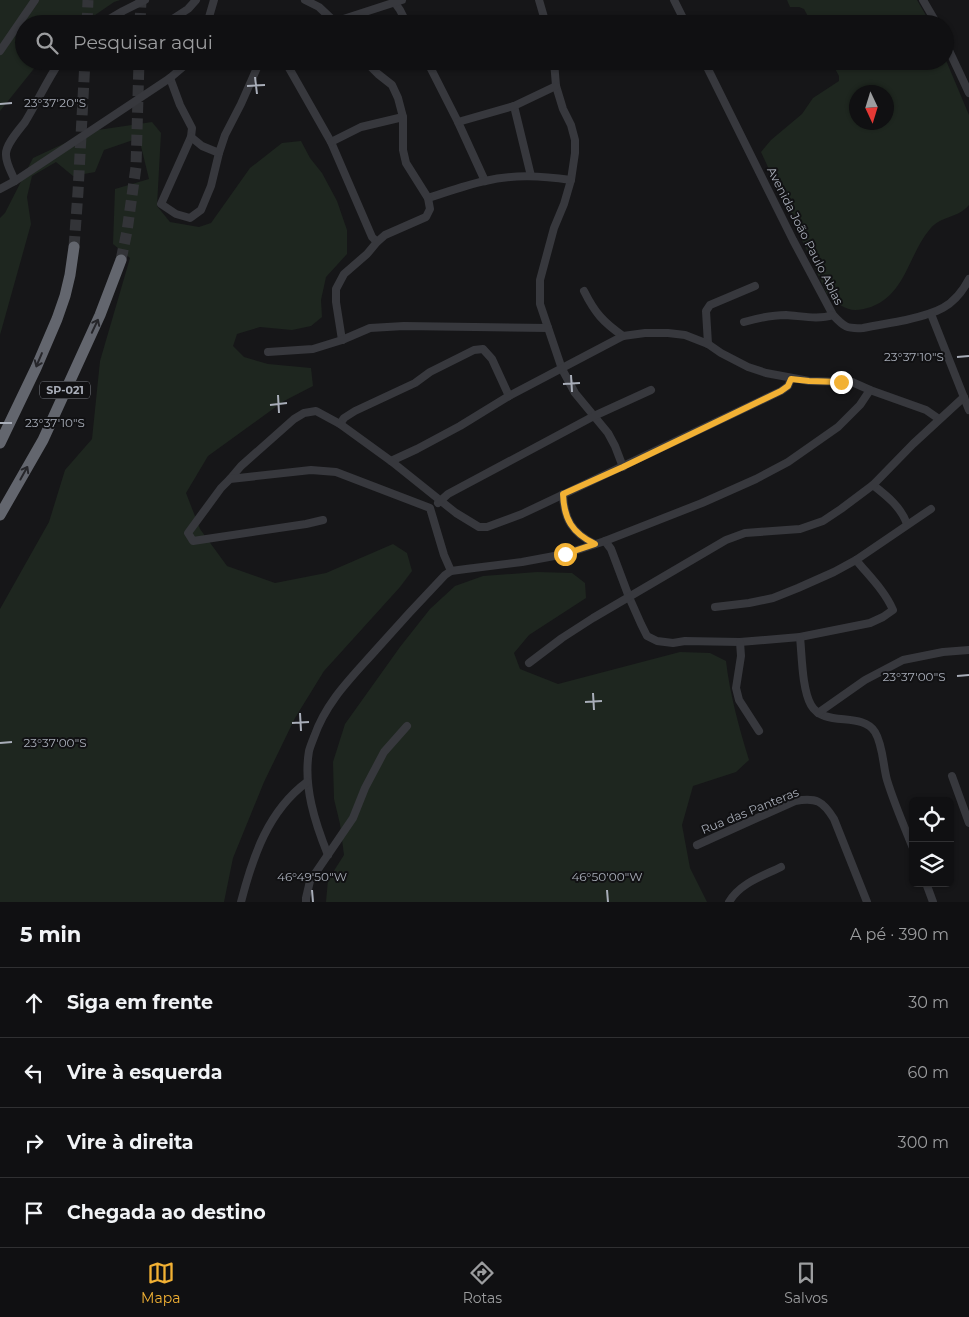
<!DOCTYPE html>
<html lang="pt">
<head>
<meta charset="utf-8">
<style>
	body { margin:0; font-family:Montserrat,sans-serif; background:#1e1e20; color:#f1f3f6 }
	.controls { position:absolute; right:15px; bottom:15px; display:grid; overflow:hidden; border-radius:8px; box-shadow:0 1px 4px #0004 }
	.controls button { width:45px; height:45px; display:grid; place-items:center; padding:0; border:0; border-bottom:1px solid #303032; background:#101012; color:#f1f3f6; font:25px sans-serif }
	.compass { position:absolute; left:849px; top:85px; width:45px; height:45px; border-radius:50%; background:#101012; box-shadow:0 1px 4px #0004; rotate:176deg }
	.stop { position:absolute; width:15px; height:15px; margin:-11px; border:4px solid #f2b134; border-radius:50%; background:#fff }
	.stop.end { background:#f2b134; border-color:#fff; box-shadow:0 1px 5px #0008 }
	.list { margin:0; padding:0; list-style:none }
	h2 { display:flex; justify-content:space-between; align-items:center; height:65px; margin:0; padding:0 20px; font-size:21px }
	h2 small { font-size:16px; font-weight:400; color:#9c9d9f }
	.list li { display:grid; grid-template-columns:32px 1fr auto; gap:15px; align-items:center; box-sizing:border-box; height:70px; padding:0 20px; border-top:1px solid #303032 }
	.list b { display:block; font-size:19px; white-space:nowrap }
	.list em { font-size:16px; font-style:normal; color:#9c9d9f }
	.icon { flex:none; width:28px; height:28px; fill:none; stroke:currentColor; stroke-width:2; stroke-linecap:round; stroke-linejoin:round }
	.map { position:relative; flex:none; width:969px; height:902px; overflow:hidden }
	.search { position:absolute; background:#101012; box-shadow:0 1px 4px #0004; left:15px; right:15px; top:15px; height:55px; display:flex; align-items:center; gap:12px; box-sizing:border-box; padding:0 18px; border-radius:28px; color:#9c9d9f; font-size:19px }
	.sheet { height:345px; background:#101012 }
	nav { display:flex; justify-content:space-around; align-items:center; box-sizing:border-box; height:70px; border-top:1px solid #303032; background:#101012; font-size:14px; color:#9c9d9f }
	nav a { display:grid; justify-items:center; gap:2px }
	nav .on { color:#f2b134 }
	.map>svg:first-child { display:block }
	.green { fill:#1e261f; fill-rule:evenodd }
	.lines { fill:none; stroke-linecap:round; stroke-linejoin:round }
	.highway-tunnel { stroke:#333438; stroke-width:11; stroke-dasharray:11 5.5; stroke-linecap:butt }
	.minor { stroke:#37383d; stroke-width:8 }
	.highway { stroke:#63666e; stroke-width:11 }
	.oneway { stroke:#26262a }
	.route { stroke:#f2b134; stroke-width:6 }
	.ticks { fill:none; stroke:#a8adb8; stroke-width:2 }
	.labels { text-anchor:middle; stroke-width:4; stroke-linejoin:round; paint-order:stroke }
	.shield { fill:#111113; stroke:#7b7e86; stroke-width:1 }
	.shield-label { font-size:11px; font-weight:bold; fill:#a8adb8 }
	.street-label { font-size:12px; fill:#a8adb8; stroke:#111113 }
	.ticks-label { font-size:12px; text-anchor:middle; fill:#a8adb8; stroke:#111113; stroke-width:4; stroke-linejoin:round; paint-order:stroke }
</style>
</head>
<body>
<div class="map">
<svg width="969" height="902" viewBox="0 0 969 902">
	<rect width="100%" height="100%" fill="#161618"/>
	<!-- green -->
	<g class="green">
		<polygon points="0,0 120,0 114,2 82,24 24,24 24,61 40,61 0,111"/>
		<polygon points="787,0 917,0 931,24 812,24 804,9 799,7 790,7"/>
		<path d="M945 58 969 115V205C957 219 942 215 930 229 908 255 906 294 871 307 849 314 843 308 827 294L761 152 771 140 802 114 813 98 839 81V76L831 61H945ZM886 92V122H856V92Z"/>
		<polygon points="152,122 161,133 157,206 170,222 199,227 211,223 250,168 282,143 301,141 310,158 322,173 337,201 347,230 347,254 326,277 321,300 322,317 311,326 292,330 260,327 237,334 233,346 244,357 268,364 311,368 313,386 284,401 208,456 186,493 200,529 227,566 275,583 326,573 393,544 407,553 412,571 400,587 324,671 295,718 264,782 233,858 224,902 0,902 0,609 49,522 65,470 92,439 100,361 130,258 113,244 115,189 149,179 139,138 104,150 95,172 73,176 56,162 32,176 27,197 31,224 0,335 0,218 5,213 33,158 91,131"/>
		<path d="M537 572 572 573 585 583 586 598 529 635 514 653 520 669 558 684 680 652 710 653 726 661C730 695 739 727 749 760L736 772 693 786 682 825 690 868 707 902H326L328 880 344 855 340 824 334 799 333 762 345 724 400 647 430 609 455 586 483 576Z"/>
	</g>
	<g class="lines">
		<!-- highway-tunnel -->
		<g class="highway-tunnel">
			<polyline points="87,24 88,0"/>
			<polyline points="140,24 141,0"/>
			<polyline points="74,247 78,192 85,61"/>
			<polyline points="121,260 127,231 136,167 139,61"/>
		</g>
		<!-- minor -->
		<g class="minor">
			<polyline points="305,0 319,7 337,24"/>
			<polyline points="539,0 546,24"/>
			<polyline points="674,0 686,24"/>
			<polyline points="923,0 937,24"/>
			<polyline points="395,3 400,10 407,24"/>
			<polyline points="101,24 123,11 145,0"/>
			<polyline points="165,24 188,9 196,0"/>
			<polyline points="207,24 214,0"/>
			<polyline points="328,24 402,0"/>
			<polyline points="945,42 969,93"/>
			<polyline points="0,51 35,0"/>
			<polyline points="285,61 331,142 372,237 377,242"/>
			<polyline points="427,61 458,122 485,181"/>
			<polyline points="554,61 556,86 563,109 571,125 575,140 575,153 571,180 564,204 554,228 540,280 540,304 562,369 575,393 608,433 615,446 623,467"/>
			<path d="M704 61 793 240 833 315C844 327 847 329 863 328 877 325 892 323 906 320 936 313 954 308 969 279"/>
			<polyline points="170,78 180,105 192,128 191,137 161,204 176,214 190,218 201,210 211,186 219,153"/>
			<polyline points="514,106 531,176"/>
			<polyline points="458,122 514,106 556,86"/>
			<polyline points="191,137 202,146 219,153 225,135 241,104 260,61"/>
			<polyline points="331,142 361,127 403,117"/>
			<polyline points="15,181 170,78 184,66 188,61"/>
			<path d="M0 189 15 181C12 173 6 164 6 155 5 145 19 130 25 122 37 102 47 81 60 61"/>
			<path d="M428 198C447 192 466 185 485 181 514 174 542 176 571 180"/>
			<path d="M584 291C595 313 603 322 623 336"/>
			<polyline points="931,314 969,410"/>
			<path d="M744 322C758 318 772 315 786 315 802 316 818 320 833 315"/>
			<polyline points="342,340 336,302 336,289 344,274 367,254 377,242 385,235 426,217 430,209 428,198 406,163 403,150 403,117 398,98 392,85 378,74 365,61"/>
			<polyline points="708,344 706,311 710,305 755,286"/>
			<polyline points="268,352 313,349 342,340 370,328 404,326 548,328"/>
			<polyline points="340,424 344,418 355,411 415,383 430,372 474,350 483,349 492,359 509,396"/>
			<polyline points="391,461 417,449 460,426 509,396 623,336 645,333 668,333 685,335 708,344 721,353 748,367 766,373 809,381 852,382 870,390 926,410 939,419"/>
			<polyline points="230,479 241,466 294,419 304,413 316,411 340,424 391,461 456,513 479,527 487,527 522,514 781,391 788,386 791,379"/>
			<path d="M873 485C887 496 901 507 907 524"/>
			<path d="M563 494C564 519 572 533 595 544"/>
			<polyline points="438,503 448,494 594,416 651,390"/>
			<polyline points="323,520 306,524 193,541 188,533 221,488 230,479 311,470 336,472 430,508 444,555 451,571"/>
			<path d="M605 541 611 549 629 597 641 624 647 636 657 641 673 643 685 641 740 642 800 637 870 623 883 617 893 610C885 591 869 576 856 560"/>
			<polyline points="715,607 749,603 773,598 798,588 834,572 856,560 931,509"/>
			<path d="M800 637C802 656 802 689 811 705 824 728 862 711 875 732 883 745 883 766 887 780 894 803 904 826 913 848"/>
			<polyline points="740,642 741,656 736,688 739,700 759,731"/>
			<polyline points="529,663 562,638 593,618 726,540 745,533 800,529 823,521 841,509 873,485 913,444 964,397"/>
			<polyline points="818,713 865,680 903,660 943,652 969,650"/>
			<polyline points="952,776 969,823"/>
			<path d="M697 845 795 801C816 797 823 801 834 819L867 902"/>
			<path d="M328 855C315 823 303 786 309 751 310 747 312 742 314 737 326 702 351 678 375 651 398 625 421 600 445 575L451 571 466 569 522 562 565 554 605 541 702 503 756 479 788 462 838 427 860 405 870 390"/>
			<polyline points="926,883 933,902"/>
			<path d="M241 902C253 856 268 811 307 782"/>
			<polyline points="306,902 306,898 310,881 353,818 365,788 384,752 407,726"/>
			<path d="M729 902C740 883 763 876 781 867"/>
		</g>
		<!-- highway -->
		<g class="highway">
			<polyline points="0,443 36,368 57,319 65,296 70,275 74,247"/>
			<polyline points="0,515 43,440 100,315 121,260"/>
		</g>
	</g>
	<!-- one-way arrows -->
	<defs><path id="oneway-shaft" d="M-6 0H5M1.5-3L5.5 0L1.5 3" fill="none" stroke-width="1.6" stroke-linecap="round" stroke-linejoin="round" transform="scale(1.25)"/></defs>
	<g class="oneway">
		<use href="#oneway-shaft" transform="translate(95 326) rotate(-65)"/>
		<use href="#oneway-shaft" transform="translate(39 360) rotate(113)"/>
		<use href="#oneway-shaft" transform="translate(24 473) rotate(-61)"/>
	</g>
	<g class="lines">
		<!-- route -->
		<path class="route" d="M565 554 595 544C572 533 564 519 563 494L623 467 781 391 788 386 791 379 809 381 841 382"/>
	</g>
	<!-- ticks -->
	<path class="ticks" d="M255 77 257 94M247 86 265 85M0 104 12 103M957 357 969 356M571 375 572 392M563 384 580 383M278 395 279 413M270 405 287 403M0 423H12M957 676 969 675M593 693 594 710M585 702 602 701M300 713 301 731M292 723 309 722M0 743 12 742M312 890 313 902M607 890 608 902"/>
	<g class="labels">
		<!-- shield labels -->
		<rect class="shield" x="40" y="381.5" width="50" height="17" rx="4"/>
		<g class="shield-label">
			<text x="65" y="394">SP-021</text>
		</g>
		<!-- street labels -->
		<g class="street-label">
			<text transform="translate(805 236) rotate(63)" y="4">Avenida João Paulo Ablas</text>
			<text transform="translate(750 811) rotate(-22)" y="4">Rua das Panteras</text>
		</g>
	</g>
	<g class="ticks-label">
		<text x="55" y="107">23°37'20"S</text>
		<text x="914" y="361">23°37'10"S</text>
		<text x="55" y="427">23°37'10"S</text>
		<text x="914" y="681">23°37'00"S</text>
		<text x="55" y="747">23°37'00"S</text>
		<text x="312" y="881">46°49'50"W</text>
		<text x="607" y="881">46°50'00"W</text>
	</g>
</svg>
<div class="controls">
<button><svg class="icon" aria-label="locate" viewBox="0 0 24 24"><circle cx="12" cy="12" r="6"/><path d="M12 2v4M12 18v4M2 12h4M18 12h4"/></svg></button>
<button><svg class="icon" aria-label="layers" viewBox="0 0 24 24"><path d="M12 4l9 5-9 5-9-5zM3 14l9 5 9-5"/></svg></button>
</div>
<svg class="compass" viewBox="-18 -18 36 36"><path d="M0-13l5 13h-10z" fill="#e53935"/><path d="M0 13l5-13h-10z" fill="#9c9d9f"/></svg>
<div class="stop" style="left:565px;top:554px"></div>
<div class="stop end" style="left:841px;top:382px"></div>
<div class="search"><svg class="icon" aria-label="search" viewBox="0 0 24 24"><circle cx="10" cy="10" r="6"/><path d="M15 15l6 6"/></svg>Pesquisar aqui</div>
</div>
<section class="sheet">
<h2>5 min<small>A pé · 390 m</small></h2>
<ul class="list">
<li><svg class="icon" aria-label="ahead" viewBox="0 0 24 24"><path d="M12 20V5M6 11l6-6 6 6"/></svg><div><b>Siga em frente</b></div><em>30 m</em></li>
<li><svg class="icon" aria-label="left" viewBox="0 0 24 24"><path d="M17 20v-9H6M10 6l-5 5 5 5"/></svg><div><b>Vire à esquerda</b></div><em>60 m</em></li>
<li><svg class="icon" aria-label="right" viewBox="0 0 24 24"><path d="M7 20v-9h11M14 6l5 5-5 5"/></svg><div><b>Vire à direita</b></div><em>300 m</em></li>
<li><svg class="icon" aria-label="arrive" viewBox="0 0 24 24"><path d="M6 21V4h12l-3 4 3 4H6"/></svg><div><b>Chegada ao destino</b></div></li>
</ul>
</section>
<nav>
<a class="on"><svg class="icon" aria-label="map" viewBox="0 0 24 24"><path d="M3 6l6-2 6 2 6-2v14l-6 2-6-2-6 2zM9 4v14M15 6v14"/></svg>Mapa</a>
<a><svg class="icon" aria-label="directions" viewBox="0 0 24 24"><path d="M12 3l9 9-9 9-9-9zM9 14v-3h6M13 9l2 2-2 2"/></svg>Rotas</a>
<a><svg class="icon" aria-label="saved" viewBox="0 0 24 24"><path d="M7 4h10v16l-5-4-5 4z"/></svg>Salvos</a>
</nav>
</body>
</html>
